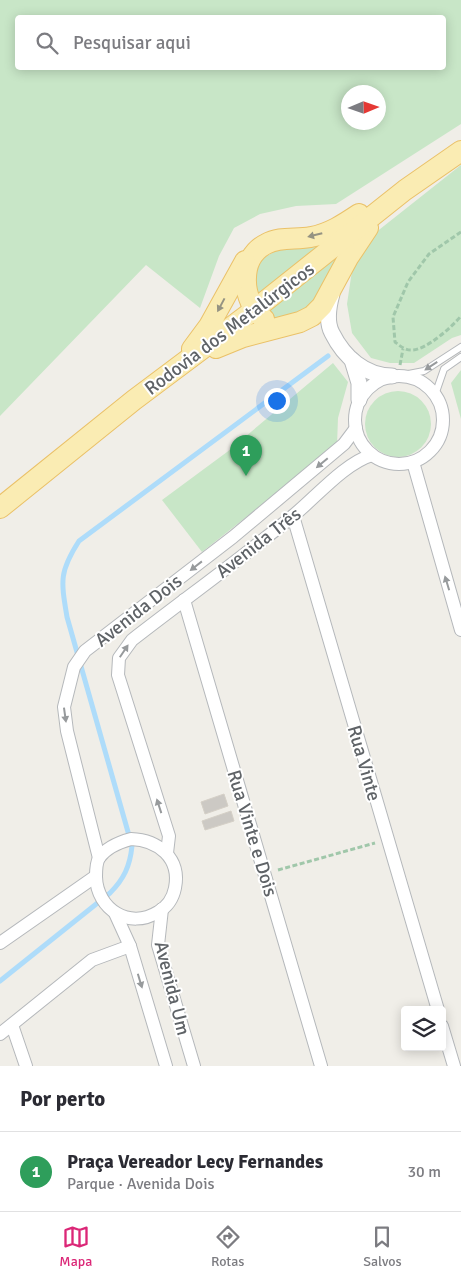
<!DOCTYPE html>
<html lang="pt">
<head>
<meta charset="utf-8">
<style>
	body { margin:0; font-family:Signika,sans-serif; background:#f2f2f3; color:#2b2b33 }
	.controls { position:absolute; right:15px; bottom:15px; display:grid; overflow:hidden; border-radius:5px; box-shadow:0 2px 12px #0003 }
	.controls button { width:45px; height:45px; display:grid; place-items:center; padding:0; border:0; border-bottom:1px solid #e1e1e2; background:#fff; color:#2b2b33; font:25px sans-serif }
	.compass { position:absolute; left:341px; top:85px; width:45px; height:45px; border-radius:50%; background:#fff; box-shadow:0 2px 12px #0003; rotate:88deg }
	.you { position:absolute; left:276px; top:400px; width:18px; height:18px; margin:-12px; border:4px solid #fff; border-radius:50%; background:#1a73e8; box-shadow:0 0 0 8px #1a73e833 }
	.badge { display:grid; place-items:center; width:32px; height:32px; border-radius:50%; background:#db2777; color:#fff; font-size:16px; font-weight:700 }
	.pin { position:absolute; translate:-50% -41px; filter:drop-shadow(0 1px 2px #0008) }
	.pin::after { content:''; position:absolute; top:26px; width:18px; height:15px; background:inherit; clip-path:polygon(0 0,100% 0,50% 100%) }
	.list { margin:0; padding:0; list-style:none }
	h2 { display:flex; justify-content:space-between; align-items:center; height:65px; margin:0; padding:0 20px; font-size:21px }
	h2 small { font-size:16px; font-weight:400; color:#7c7c81 }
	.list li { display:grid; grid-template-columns:32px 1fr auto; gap:15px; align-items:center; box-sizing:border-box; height:80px; padding:0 20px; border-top:1px solid #e1e1e2 }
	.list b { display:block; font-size:19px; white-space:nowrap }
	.list p { margin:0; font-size:16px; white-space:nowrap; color:#7c7c81 }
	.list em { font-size:16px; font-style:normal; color:#7c7c81 }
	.icon { flex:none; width:28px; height:28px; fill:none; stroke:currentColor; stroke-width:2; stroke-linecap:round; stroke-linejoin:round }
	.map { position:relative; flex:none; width:461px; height:1066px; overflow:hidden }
	.search { position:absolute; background:#fff; box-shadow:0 2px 12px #0003; left:15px; right:15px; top:15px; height:55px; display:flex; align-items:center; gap:12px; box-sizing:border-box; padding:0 18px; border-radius:5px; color:#7c7c81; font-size:19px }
	.sheet { height:145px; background:#fff }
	nav { display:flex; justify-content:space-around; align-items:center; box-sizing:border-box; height:70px; border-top:1px solid #e1e1e2; background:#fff; font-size:14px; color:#7c7c81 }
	nav a { display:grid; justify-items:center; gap:2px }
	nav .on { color:#db2777 }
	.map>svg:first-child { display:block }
	.green { fill:#c8e6c7; fill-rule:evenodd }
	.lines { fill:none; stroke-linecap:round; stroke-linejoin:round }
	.stream { stroke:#aedcfa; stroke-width:5 }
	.building { fill:#ccc9c4; stroke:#d5d0c7 }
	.service-casing { stroke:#b5b8bb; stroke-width:8 }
	.minor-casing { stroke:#b5b8bb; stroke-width:14 }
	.tertiary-casing { stroke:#b5b8bb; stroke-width:17 }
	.primary-casing { stroke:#eac168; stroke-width:22 }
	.path { stroke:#a0c7aa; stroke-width:3; stroke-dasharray:5 2.5; stroke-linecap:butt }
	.service { stroke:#fff; stroke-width:6 }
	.minor { stroke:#fff; stroke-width:12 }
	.tertiary { stroke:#fff; stroke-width:15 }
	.primary { stroke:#faecb3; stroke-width:20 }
	.oneway { fill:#959382 }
	.oneway2 { fill:#979a9c }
	.labels { text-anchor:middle; stroke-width:4; stroke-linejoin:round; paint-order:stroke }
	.street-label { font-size:19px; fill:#5f6367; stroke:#fff }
</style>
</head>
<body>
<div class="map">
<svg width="461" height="1066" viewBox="0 0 461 1066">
	<rect width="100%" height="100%" fill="#f0eee8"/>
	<!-- green -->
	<g class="green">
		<path d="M0 0H461V124L336 204 296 206 260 214 234 228 219 256 200 308 146 265 0 416ZM18 18H444V68H18ZM348 92H378V122H348Z"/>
		<polygon points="461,165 461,335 452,338 414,363 390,363 371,358 352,333 347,304 353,264 370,237"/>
		<polygon points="350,241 309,311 278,319 264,314"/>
		<polygon points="322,243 255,303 251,279 262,259 277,250"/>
		<polygon points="333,363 348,382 338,418 337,445 202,552 162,500 227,452"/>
		<polygon points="461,370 461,419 451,383"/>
		<circle cx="398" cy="424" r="33"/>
	</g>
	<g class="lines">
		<!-- stream -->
		<path class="stream" d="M0 981 110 893C124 879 130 866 132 846L67 617C61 581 59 572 79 541L328 356"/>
	</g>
	<!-- building -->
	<g class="building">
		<polygon points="224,794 228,806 205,814 201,802"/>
		<polygon points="231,811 234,821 205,830 202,821"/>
	</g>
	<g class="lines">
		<!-- service casing -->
		<g class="service-casing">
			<g id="service">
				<polyline points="398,376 424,371 461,347"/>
				<polyline points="435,395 444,369 461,357"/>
			</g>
		</g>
		<!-- minor casing -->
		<g class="minor-casing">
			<g id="minor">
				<circle cx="399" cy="420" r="44"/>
				<polyline points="413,462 461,630"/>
				<polyline points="293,516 438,1010"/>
				<polyline points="184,600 321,1066"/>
				<path d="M131 839C158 840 181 858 175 888 173 898 167 907 158 912 129 930 97 909 96 877 96 871 96 863 99 858 106 848 120 842 131 839Z"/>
				<path d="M167 853 169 836 118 675 119 658 132 640C186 598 242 558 294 515 316 497 345 463 372 455"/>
				<polyline points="99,858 67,731 64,707 74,667 85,651 233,537 344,444 356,428"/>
				<polyline points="162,909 158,945 194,1066"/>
				<polyline points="115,913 130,946 166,1066"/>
				<polyline points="0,943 96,876"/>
				<polyline points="12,1025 26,1066"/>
				<polyline points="442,1026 454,1066"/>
				<polyline points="0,1034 92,960 130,946"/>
			</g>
		</g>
		<!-- tertiary casing -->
		<g class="tertiary-casing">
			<g id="tertiary">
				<path d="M332 294C329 305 326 322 332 333 344 357 365 376 392 376"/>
				<polyline points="352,360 359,383 359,400"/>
			</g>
		</g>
		<!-- primary casing -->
		<g class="primary-casing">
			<g id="primary">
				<path d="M264 319C241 302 238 258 266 244 280 236 296 240 311 237 329 234 344 224 359 214"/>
				<polyline points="216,348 243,337 300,322 312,316 322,306 348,258 368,228"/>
				<polyline points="192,349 209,326 245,261"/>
				<polyline points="0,508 134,400 254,310 405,190 461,151"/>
			</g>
		</g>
		<!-- path -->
		<g class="path">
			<path d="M461 232 429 254 408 282 393 317 395 342C400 346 406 351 413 350 427 349 452 327 461 316"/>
			<polyline points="400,365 403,349"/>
			<polyline points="278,870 375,843"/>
		</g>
		<!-- service -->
		<use href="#service" class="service"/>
		<!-- minor -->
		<use href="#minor" class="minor"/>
		<!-- tertiary -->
		<use href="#tertiary" class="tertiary"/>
		<!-- primary -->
		<use href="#primary" class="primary"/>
	</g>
	<!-- one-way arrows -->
	<defs><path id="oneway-solid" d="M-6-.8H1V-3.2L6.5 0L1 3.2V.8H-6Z" transform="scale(1.25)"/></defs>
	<g class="oneway">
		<use href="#oneway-solid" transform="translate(315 235) rotate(166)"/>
		<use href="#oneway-solid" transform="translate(221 305) rotate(118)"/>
	</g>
	<g class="oneway2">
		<use href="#oneway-solid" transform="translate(431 366) rotate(147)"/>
		<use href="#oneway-solid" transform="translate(322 463) rotate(140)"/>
		<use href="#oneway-solid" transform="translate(196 566) rotate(142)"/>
		<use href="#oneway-solid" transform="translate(447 583) rotate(-107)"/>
		<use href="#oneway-solid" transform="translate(124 651) rotate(-56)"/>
		<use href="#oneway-solid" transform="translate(65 715) rotate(82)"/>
		<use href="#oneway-solid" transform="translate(159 806) rotate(-108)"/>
		<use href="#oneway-solid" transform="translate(140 981) rotate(73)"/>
	</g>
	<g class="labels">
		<!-- street labels -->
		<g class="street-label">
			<text transform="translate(229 328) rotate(-37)" y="7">Rodovia dos Metalúrgicos</text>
			<text transform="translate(258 542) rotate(-38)" y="7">Avenida Três</text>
			<text transform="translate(138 610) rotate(-38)" y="7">Avenida Dois</text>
			<text transform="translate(365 763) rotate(74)" y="7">Rua Vinte</text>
			<text transform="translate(253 833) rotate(73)" y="7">Rua Vinte e Dois</text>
			<text transform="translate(173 988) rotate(76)" y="7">Avenida Um</text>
		</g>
	</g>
</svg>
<div class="controls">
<button><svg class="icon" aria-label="layers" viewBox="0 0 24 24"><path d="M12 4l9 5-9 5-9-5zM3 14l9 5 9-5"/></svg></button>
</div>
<svg class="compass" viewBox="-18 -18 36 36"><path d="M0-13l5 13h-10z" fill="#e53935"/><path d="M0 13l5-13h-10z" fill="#7c7c81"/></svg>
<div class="you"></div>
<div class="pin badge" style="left:246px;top:476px;background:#2e9e5b">1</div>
<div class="search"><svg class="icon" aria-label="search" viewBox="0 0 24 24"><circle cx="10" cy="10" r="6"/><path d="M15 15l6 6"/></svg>Pesquisar aqui</div>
</div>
<section class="sheet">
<h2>Por perto<small></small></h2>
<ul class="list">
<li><span class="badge" style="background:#2e9e5b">1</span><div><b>Praça Vereador Lecy Fernandes</b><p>Parque · Avenida Dois</p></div><em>30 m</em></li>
</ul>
</section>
<nav>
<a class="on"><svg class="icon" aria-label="map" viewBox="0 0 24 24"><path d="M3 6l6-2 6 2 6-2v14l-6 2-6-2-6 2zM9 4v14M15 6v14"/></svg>Mapa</a>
<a><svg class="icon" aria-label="directions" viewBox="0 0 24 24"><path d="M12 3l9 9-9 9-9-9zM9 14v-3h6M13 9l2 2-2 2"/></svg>Rotas</a>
<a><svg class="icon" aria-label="saved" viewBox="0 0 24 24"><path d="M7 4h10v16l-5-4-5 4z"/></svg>Salvos</a>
</nav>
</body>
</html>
